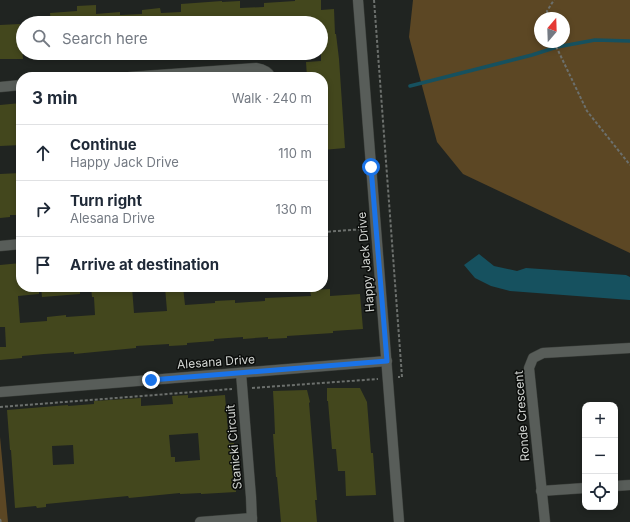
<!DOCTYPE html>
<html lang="en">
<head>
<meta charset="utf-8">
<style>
	body { margin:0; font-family:Inter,sans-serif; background:#f2f2f3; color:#1f2937 }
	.controls { position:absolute; right:12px; bottom:12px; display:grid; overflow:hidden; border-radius:8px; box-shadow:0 2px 6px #0003 }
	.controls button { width:36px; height:36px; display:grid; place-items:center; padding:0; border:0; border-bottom:1px solid #e0e1e3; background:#fff; color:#1f2937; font:20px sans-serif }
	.compass { position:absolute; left:534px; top:12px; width:36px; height:36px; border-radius:50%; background:#fff; box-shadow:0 2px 6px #0003; rotate:19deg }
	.stop { position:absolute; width:12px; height:12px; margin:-9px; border:3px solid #1a73e8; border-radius:50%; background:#fff }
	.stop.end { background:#1a73e8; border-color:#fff; box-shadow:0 1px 4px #0008 }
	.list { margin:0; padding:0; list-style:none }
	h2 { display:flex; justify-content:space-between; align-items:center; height:52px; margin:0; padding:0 16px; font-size:17px }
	h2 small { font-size:13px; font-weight:400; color:#747a83 }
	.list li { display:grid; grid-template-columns:26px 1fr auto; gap:12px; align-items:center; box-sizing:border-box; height:56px; padding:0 16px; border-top:1px solid #e0e1e3 }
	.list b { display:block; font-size:15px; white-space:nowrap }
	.list p { margin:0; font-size:13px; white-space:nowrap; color:#747a83 }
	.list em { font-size:13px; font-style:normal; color:#747a83 }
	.icon { flex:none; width:22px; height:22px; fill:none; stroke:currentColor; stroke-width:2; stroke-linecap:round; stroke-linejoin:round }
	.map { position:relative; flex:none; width:630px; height:522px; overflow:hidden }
	.search { position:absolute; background:#fff; box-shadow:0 2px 6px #0003; left:16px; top:16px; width:312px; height:44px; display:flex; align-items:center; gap:10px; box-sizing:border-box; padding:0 14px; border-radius:22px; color:#747a83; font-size:15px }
	.panel { position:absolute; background:#fff; box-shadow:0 2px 6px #0003; left:16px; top:72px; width:312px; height:220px; border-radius:16px }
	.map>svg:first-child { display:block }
	.green { fill:#5c4724; fill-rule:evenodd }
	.water { fill:#16515f }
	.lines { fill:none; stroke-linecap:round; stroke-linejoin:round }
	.stream { stroke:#16515f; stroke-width:3.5 }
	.building { fill:#43471d; fill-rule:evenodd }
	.minor-casing { stroke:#3a3e3a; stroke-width:11 }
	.path { stroke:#6c706d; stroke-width:2; stroke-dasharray:3 2; stroke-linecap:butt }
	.minor { stroke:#585d59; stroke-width:10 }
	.route { stroke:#1a73e8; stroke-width:5 }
	.labels { text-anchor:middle; stroke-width:3; stroke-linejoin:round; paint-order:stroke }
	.street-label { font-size:12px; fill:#d2d5d2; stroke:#0b0d0b }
</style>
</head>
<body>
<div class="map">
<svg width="630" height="522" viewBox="0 0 630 522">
	<rect width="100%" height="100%" fill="#202421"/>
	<!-- green -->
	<g class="green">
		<path d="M413 0H630V253L463 174 437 142 409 37ZM540 18H564V42H540Z"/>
		<polygon points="0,437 8,522 0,522"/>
	</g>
	<!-- water -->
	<polygon class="water" points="479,254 494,266 517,271 526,268 626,275 630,277 630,300 510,291 491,286 475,278 464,265"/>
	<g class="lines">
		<!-- stream -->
		<polyline class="stream" points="410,86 532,55 557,47 595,40 630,41"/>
	</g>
	<!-- building -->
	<g class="building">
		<polygon points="295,0 321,0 321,10 334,9 335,34 336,34 339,59 345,148 323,150 323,76 307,77 306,62 321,61 321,23 51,23 50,13 77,11 77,6 96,5 96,14 120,12 120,15 142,14 142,10 160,8 161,13 181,12 181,4 222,1 222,2 240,1 240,8 264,7 264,3 295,1"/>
		<polygon points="20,24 23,59 0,59 0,25"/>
		<polygon points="21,103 21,145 0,146 0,105"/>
		<polygon points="21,173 21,215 10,215 10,217 0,218 0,174"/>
		<polygon points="21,263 21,287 39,287 39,294 18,296 20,323 47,321 47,317 66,315 66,317 95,315 94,297 92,297 91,287 132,287 134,313 167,311 165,287 183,287 185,305 215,303 215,301 235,300 235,303 265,301 265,298 311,296 310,290 330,289 330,296 360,294 363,329 333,331 333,333 287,336 287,338 268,339 268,337 243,339 243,337 214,339 214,341 187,343 187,345 169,346 169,344 136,346 136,348 74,354 74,352 44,354 22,356 22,358 0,360 0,347 6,347 5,327 0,327 0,265"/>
		<polygon points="41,287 80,287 80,294 42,297"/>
		<polygon points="327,388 360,388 367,402 371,453 373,453 376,495 346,496 345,471 338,471 336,449 332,449 328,401 327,401"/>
		<polygon points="307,390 310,402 309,403 317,500 315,500 317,522 281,522 277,477 276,477 273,434 275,434 274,409 273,391"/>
		<path d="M188 395V398L225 395 229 443H234L235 457H231L233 476H235L236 492 201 494V493L180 494V493L129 498 128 496 46 504V507L37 508 36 506 15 508 11 450H10L7 410 68 405V406L94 404V401L141 398V406L173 404 172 396ZM198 433 200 460 175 462V457H171L169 435ZM73 445 74 464 53 465 52 446Z"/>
	</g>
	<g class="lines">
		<!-- minor casing -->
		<g class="minor-casing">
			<g id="minor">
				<polyline points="358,0 399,522"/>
				<path d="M130 77 256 68C262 69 268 71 271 77"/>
				<polyline points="0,87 21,85"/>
				<polyline points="0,246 21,244"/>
				<polyline points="241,373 251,497 252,522"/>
				<polyline points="0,392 387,361"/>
				<polyline points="615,486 630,485"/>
				<polyline points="541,491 585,488"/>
				<polyline points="200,522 252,518"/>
				<polyline points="545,522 529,368 533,358 543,353 630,348"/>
			</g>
		</g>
		<!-- path -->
		<g class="path">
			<polyline points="374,0 402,377 398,377"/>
			<polyline points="548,18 547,11 554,0"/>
			<polyline points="554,42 587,111 630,165"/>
			<polyline points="323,232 365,229"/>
			<polyline points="252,388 378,379"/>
			<polyline points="0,407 232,389"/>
			<polyline points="0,519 1,522"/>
		</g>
		<!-- minor -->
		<use href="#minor" class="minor"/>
	</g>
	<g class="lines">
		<!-- route -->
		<polyline class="route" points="151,380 387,361 371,167"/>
	</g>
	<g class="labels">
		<!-- street labels -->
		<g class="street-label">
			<text transform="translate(366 262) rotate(-95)" y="4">Happy Jack Drive</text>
			<text transform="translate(216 362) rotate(-4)" y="4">Alesana Drive</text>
			<text transform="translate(522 416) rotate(-94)" y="4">Ronde Crescent</text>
			<text transform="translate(234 447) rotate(-95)" y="4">Stanicki Circuit</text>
		</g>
	</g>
</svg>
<div class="controls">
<button>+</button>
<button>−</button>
<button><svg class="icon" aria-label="locate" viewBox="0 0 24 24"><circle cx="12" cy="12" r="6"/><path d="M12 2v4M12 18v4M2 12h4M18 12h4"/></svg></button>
</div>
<svg class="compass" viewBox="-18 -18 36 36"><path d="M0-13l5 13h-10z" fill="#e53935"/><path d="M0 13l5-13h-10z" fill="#747a83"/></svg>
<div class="stop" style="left:371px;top:167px"></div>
<div class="stop end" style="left:151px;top:380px"></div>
<div class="search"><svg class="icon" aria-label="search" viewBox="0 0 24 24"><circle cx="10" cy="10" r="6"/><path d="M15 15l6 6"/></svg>Search here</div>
<section class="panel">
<h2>3 min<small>Walk · 240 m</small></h2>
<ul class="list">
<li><svg class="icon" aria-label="ahead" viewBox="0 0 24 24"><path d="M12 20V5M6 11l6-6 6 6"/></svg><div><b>Continue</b><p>Happy Jack Drive</p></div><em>110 m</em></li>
<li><svg class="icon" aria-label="right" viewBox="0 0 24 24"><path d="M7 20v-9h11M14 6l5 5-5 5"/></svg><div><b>Turn right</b><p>Alesana Drive</p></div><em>130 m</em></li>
<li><svg class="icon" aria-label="arrive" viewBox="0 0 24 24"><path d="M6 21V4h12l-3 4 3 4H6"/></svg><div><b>Arrive at destination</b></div></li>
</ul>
</section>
</div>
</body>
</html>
